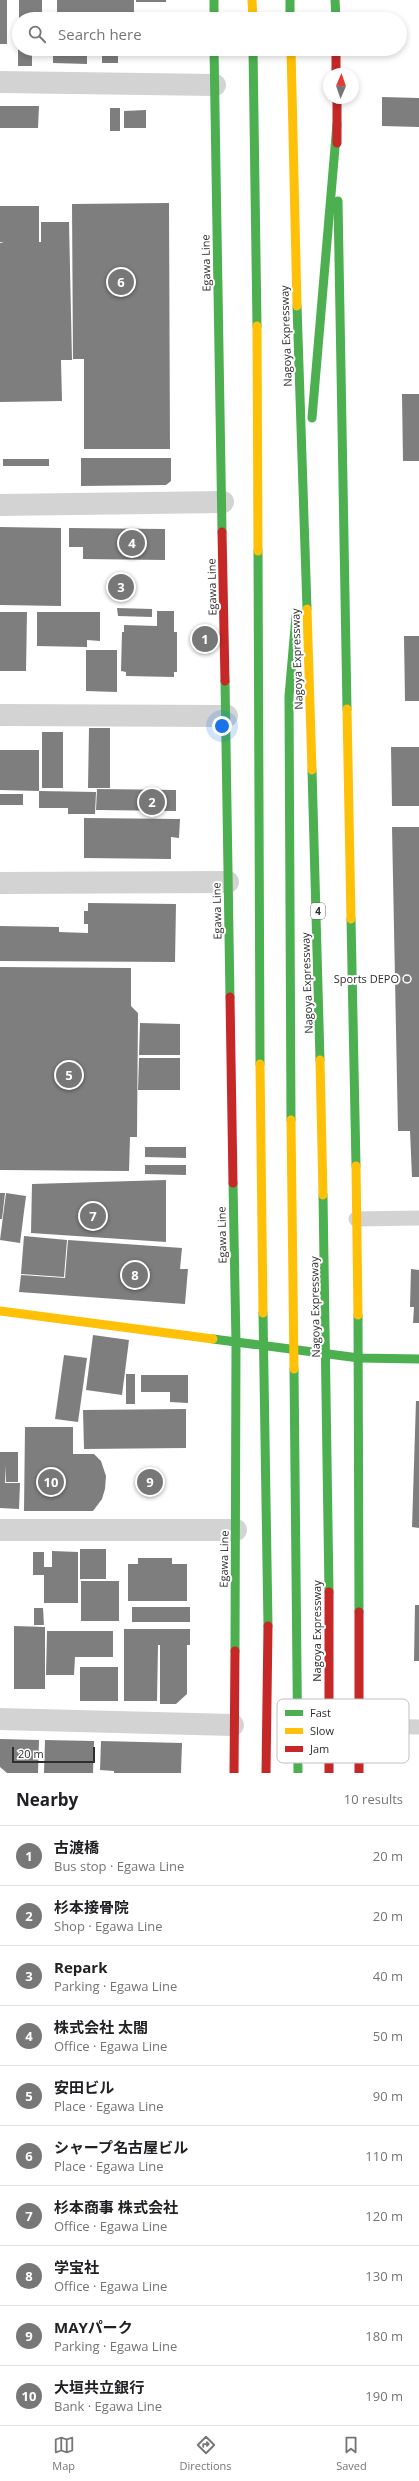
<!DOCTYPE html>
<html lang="en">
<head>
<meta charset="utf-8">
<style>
	body { margin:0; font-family:"Open Sans","Noto Sans JP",sans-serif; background:#f2f2f2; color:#202124 }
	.compass { position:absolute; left:323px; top:68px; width:36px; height:36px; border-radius:50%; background:#fff; box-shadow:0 2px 6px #0003; rotate:2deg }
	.scale { position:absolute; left:12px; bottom:10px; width:83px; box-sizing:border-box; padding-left:4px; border:2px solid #2e2e2e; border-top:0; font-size:11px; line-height:14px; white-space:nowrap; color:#2e2e2e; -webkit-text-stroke:3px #fff; paint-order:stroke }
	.you { position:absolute; left:222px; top:726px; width:14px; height:14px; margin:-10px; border:3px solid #fff; border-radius:50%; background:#1a73e8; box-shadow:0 0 0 6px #1a73e833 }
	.badge { display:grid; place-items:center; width:26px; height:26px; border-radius:50%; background:#777; color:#fff; font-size:13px; font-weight:700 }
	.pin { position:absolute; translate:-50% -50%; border:2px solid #fff; box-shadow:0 1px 4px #0006 }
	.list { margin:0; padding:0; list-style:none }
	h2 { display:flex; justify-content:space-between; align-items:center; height:52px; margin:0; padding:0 16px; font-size:17px }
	h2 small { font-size:13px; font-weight:400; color:#757577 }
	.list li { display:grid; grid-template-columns:26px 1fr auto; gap:12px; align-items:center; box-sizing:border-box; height:60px; padding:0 16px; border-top:1px solid #e0e0e0 }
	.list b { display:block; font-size:15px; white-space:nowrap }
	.list p { margin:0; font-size:13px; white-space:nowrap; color:#757577 }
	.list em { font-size:13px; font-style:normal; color:#757577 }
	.icon { flex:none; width:22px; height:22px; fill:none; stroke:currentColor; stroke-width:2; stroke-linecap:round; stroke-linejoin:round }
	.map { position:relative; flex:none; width:419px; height:1773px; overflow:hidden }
	.search { position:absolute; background:#fff; box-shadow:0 2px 6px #0003; left:12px; right:12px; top:12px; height:44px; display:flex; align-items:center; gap:10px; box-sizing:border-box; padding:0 14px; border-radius:22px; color:#757577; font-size:15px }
	.sheet { height:652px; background:#fff }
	nav { display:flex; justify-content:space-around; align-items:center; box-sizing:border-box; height:56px; border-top:1px solid #e0e0e0; background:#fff; font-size:11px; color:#757577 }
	nav a { display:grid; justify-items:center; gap:2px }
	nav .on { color:#777 }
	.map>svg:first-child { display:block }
	.building { fill:#7e7e7e }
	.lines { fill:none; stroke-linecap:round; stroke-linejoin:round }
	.lane { stroke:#d3d3d3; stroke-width:15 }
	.street { stroke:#d3d3d3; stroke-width:22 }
	.fast { stroke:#4caf50; stroke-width:9 }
	.slow { stroke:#ffc107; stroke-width:9 }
	.jam { stroke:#c62828; stroke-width:9 }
	.poi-dot { fill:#777; stroke:#fff; stroke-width:1.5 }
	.labels { text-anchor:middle; stroke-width:4; stroke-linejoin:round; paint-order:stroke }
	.shield { fill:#fff; stroke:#6d6d6d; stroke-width:1 }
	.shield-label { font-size:10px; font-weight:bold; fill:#2e2e2e }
	.street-label { font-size:11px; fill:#2e2e2e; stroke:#fff }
	.poi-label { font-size:11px; fill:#2e2e2e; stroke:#fff; text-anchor:end }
	.key { fill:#fff; stroke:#c0c0c0; stroke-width:1 }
	.key-label { font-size:11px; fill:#2e2e2e }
</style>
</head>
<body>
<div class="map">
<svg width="419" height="1773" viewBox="0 0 419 1773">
	<rect width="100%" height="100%" fill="#fff"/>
	<!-- building -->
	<g class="building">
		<rect x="0" y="0" width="7" height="44"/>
		<rect x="19" y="0" width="23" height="18"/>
		<rect x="57" y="0" width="77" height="19"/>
		<rect x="136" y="0" width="30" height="2"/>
		<polygon points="18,49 51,49 51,53 32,53 32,66 18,66"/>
		<polygon points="53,49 101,49 101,56 87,56 87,64 53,63"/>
		<rect x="102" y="49" width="16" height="14"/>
		<polygon points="382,97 419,98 419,127 382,126"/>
		<polygon points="0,106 39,106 38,128 0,128"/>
		<rect x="110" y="108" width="10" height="23"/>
		<polygon points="146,110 146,128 124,128 124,111"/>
		<polygon points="169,203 170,449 84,449 84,359 73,359 72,204"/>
		<polygon points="0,206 39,206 39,242 41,242 41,222 69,222 72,360 61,360 62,401 0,402 0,243 4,243 0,242"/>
		<polygon points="402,394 419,394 419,461 403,461"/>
		<polygon points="81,458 171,458 171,481 166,485 81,486"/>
		<rect x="3" y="459" width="46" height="7"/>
		<polygon points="0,527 61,528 61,606 0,605"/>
		<polygon points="69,528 165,529 165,560 83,559 83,547 69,547"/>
		<polygon points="117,608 152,609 152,617 118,616"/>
		<polygon points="157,611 174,611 174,632 177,632 177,672 174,672 174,677 126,676 126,672 121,671 122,632 124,632 124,625 157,626"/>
		<polygon points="0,612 27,612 26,671 0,671"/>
		<polygon points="37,612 100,612 100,641 87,640 87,647 37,646"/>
		<polygon points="404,636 419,636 419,701 405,701"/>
		<polygon points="86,650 117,650 117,692 86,691"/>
		<polygon points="89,728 110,728 110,788 88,788"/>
		<rect x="42" y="732" width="21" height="56"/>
		<polygon points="391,747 419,747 419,806 392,806"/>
		<polygon points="0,750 39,750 39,791 0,790"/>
		<polygon points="97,789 176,790 176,811 96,810"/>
		<polygon points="39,791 96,792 95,814 68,814 68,808 39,808"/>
		<rect x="0" y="794" width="23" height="11"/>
		<polygon points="84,818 180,819 179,838 171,837 171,859 84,858"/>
		<polygon points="392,827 419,827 419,1177 412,1177 410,1131 398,1131"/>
		<polygon points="88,903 176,904 175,962 0,961 0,926 59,927 59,932 88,933 88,924 84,924 84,911 88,911"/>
		<polygon points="0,967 131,968 131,1006 138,1013 137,1137 130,1137 129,1171 0,1170"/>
		<polygon points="140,1023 180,1024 180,1055 139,1055"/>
		<polygon points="139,1058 180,1058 180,1090 138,1090"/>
		<polygon points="145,1147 186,1147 186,1158 145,1157"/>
		<polygon points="145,1165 186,1165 186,1175 145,1174"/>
		<polygon points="166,1180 166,1242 31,1233 32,1184"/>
		<polygon points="0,1193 5,1193 2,1219 0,1219"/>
		<polygon points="6,1193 26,1196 20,1243 0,1240"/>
		<polygon points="24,1236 67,1240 64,1277 21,1274"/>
		<polygon points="68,1240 182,1248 180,1269 188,1269 185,1304 19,1292 21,1275 65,1278"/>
		<polygon points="411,1269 419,1270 419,1323 413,1323 414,1307 410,1307"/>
		<polygon points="93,1335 129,1340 122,1395 86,1390"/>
		<polygon points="64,1355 87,1358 78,1422 55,1419"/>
		<rect x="126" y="1374" width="9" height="30"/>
		<polygon points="141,1375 188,1375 188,1403 170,1402 170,1392 141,1392"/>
		<polygon points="416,1401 419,1401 419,1528 412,1527"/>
		<polygon points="186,1409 186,1448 84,1449 83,1410"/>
		<polygon points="25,1427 73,1427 73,1454 94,1454 101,1461 106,1476 105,1489 102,1499 93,1511 24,1511"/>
		<polygon points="0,1452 18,1452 18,1482 6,1482 6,1465 5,1483 20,1483 19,1509 0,1508"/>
		<rect x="80" y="1549" width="26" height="30"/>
		<polygon points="52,1551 78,1552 78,1603 44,1603 44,1575 33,1575 33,1552 44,1552 44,1567 52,1567"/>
		<polygon points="138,1558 172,1558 172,1564 187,1564 187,1601 128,1601 128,1564 138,1564"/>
		<rect x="81" y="1581" width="38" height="40"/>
		<polygon points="415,1605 419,1605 419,1661 414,1661"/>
		<rect x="132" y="1607" width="58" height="15"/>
		<polygon points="34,1608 43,1608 44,1625 34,1625"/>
		<polygon points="14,1626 45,1627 45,1689 14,1689"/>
		<polygon points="124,1629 190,1629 190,1645 187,1645 187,1694 176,1704 160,1704 160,1645 158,1645 157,1701 124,1701"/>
		<polygon points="47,1631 113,1631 113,1657 75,1657 74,1675 46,1675"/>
		<rect x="80" y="1667" width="38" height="34"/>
		<polygon points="0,1739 39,1740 38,1773 7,1773 0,1767"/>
		<polygon points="45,1740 94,1741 93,1773 44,1773"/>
		<polygon points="101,1741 182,1743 181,1773 114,1773 114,1771 100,1770"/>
	</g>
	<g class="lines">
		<!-- lane -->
		<g class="lane">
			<polyline points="356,1219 419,1218"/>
			<polyline points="359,1726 419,1727"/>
		</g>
		<!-- street -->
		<g class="street">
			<polyline points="0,82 215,85"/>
			<polyline points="0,505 223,502"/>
			<polyline points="0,715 227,716"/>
			<polyline points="0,883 228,882"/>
			<polyline points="0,1530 236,1530"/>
			<polyline points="0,1719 233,1725"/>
		</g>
		<!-- fast -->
		<g class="fast">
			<polyline points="214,0 214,19"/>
			<polyline points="290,0 290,19"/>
			<polyline points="335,0 336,19"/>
			<polyline points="214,49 222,532"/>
			<polyline points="253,49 257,326"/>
			<polyline points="338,201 347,709"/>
			<polyline points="297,306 307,609"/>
			<polyline points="312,418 337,124"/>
			<polyline points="258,551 260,1064"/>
			<polyline points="225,681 230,997"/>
			<polyline points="312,770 320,1060"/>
			<polyline points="351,919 356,1166"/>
			<polyline points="291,1120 289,696 296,616"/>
			<polyline points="233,1183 236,1343 235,1651"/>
			<polyline points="323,1195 329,1592"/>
			<polyline points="263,1313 268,1626"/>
			<polyline points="358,1315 359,1612"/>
			<polyline points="213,1339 359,1358 419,1359"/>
			<polyline points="294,1369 298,1773"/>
		</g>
		<!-- slow -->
		<g class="slow">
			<polyline points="252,0 253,19"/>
			<polyline points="291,49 297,306"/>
			<polyline points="257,326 258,551"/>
			<polyline points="307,609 312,770"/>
			<polyline points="347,709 351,919"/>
			<polyline points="320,1060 323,1195"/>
			<polyline points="260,1064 263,1313"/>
			<polyline points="291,1120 294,1369"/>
			<polyline points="356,1166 358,1315"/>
			<polyline points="0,1311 213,1339"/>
		</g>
		<!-- jam -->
		<g class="jam">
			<polyline points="336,49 336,74"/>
			<polyline points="337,98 337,143"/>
			<polyline points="222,532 225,681"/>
			<polyline points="230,997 233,1183"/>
			<polyline points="359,1612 359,1773"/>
			<polyline points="234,1773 235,1651"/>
			<polyline points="266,1773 268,1626"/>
			<polyline points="329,1773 329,1592"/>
		</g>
	</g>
	<!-- markers -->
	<circle class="poi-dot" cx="407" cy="979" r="4"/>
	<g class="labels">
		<!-- shield labels -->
		<rect class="shield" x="311" y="903" width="14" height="16" rx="3"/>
		<g class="shield-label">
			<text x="318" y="915">4</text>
		</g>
		<!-- street labels -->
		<g class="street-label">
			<text transform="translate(206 263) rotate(-91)" y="4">Egawa Line</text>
			<text transform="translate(286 336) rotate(-92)" y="4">Nagoya Expressway</text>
			<text transform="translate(212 587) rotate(-91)" y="4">Egawa Line</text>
			<text transform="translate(297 659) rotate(-92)" y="4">Nagoya Expressway</text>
			<text transform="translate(217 911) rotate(-91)" y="4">Egawa Line</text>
			<text transform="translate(307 983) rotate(-92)" y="4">Nagoya Expressway</text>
			<text transform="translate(222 1235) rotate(-91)" y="4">Egawa Line</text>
			<text transform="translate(315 1307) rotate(-91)" y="4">Nagoya Expressway</text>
			<text transform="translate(224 1559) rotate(-89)" y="4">Egawa Line</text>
			<text transform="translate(317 1631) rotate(-90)" y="4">Nagoya Expressway</text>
		</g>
		<!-- poi labels -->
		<g class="poi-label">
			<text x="399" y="983">Sports DEPO</text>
		</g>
	</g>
	<!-- legend -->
	<rect x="277" y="1699" width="132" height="64" rx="6" class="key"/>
	<rect x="285" y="1710" width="18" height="6" fill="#4caf50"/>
	<rect x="285" y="1728" width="18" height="6" fill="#ffc107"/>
	<rect x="285" y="1746" width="18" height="6" fill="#c62828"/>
	<g class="key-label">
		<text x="310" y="1717">Fast</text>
		<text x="310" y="1735">Slow</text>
		<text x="310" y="1753">Jam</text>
	</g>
</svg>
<svg class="compass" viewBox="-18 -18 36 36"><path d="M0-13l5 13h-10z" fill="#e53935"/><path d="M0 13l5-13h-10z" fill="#757577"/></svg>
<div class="scale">20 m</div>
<div class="you"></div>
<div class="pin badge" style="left:205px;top:639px">1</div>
<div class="pin badge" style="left:152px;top:802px">2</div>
<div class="pin badge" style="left:121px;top:587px">3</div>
<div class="pin badge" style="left:132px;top:543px">4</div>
<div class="pin badge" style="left:69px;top:1075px">5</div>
<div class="pin badge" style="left:121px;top:282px">6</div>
<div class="pin badge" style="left:93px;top:1216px">7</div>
<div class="pin badge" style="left:135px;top:1275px">8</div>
<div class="pin badge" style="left:150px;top:1482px">9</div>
<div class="pin badge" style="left:51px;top:1482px">10</div>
<div class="search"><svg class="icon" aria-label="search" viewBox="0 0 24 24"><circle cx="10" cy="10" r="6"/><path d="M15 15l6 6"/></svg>Search here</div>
</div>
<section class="sheet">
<h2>Nearby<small>10 results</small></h2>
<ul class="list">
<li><span class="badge">1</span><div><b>古渡橋</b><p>Bus stop · Egawa Line</p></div><em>20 m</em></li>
<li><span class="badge">2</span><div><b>杉本接骨院</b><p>Shop · Egawa Line</p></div><em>20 m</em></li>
<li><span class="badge">3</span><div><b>Repark</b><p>Parking · Egawa Line</p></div><em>40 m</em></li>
<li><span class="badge">4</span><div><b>株式会社 太閤</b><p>Office · Egawa Line</p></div><em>50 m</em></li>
<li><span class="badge">5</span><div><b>安田ビル</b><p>Place · Egawa Line</p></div><em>90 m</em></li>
<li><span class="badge">6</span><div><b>シャープ名古屋ビル</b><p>Place · Egawa Line</p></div><em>110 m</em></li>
<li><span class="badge">7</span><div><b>杉本商事 株式会社</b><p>Office · Egawa Line</p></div><em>120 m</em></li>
<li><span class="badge">8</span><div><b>学宝社</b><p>Office · Egawa Line</p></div><em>130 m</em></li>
<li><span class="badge">9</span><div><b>MAYパーク</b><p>Parking · Egawa Line</p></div><em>180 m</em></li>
<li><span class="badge">10</span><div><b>大垣共立銀行</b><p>Bank · Egawa Line</p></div><em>190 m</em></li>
</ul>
</section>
<nav>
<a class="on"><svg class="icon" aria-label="map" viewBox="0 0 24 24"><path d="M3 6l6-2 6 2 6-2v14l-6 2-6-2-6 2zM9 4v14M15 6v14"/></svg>Map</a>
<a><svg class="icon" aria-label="directions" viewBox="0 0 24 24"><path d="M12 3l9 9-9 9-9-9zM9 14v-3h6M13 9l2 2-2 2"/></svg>Directions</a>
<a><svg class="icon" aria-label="saved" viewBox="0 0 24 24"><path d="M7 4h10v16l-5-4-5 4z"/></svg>Saved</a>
</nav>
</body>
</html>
